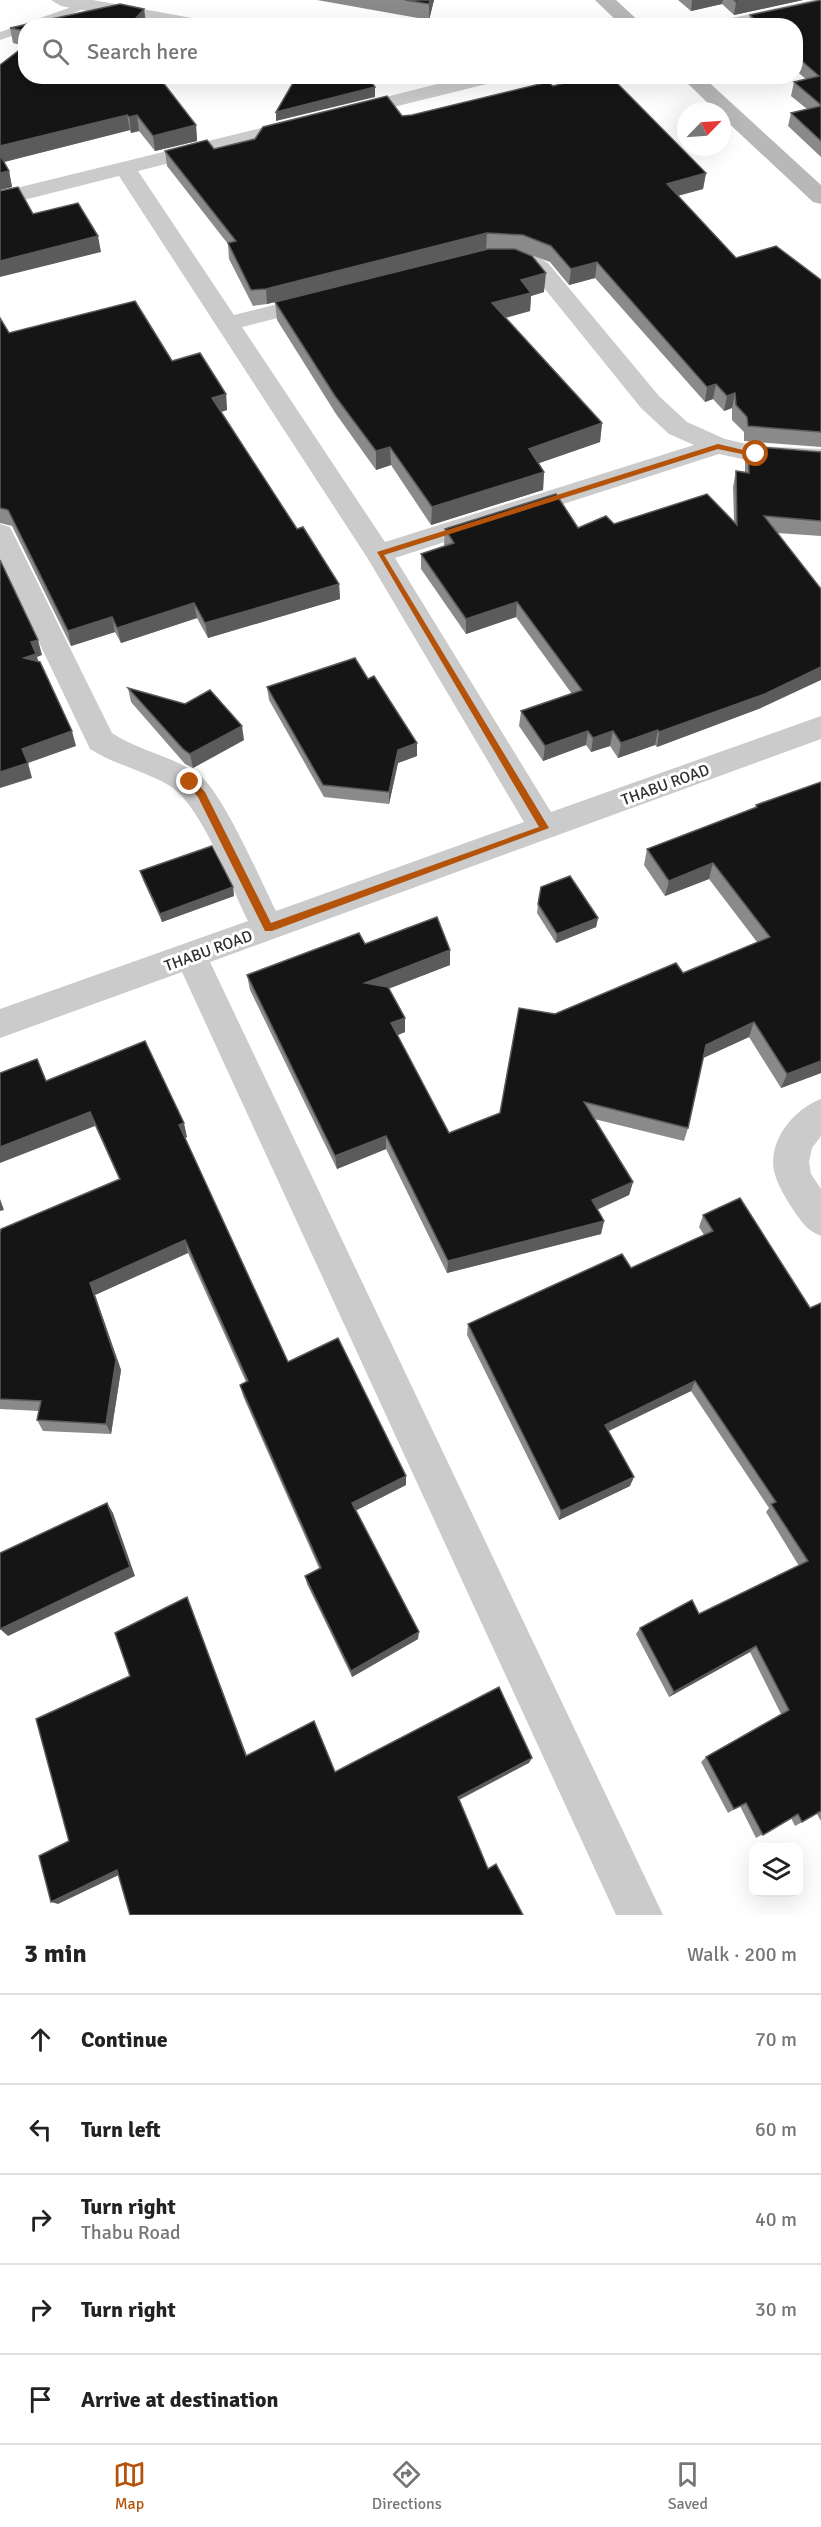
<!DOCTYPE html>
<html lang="en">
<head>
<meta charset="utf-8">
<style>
	body { margin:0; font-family:Signika,sans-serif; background:#f2f2f2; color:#222 }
	.controls { position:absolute; right:18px; bottom:18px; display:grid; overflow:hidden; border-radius:12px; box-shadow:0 6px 24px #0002 }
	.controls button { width:54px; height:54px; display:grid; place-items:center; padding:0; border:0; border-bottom:2px solid #e0e0e0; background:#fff; color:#222; font:30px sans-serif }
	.compass { position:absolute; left:677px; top:102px; width:54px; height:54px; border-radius:50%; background:#fff; box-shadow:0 6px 24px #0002; rotate:65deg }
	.stop { position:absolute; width:18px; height:18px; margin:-14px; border:4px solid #b45309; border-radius:50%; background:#fff }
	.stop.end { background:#b45309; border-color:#fff; box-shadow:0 2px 6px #0008 }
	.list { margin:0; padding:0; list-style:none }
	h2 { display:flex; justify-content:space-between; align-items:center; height:78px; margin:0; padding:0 24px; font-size:26px }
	h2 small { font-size:20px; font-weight:400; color:#767676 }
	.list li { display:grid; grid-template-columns:39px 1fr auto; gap:18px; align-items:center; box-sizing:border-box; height:90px; padding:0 24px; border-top:2px solid #e0e0e0 }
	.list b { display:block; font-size:22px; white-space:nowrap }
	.list p { margin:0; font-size:20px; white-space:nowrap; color:#767676 }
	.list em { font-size:20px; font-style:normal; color:#767676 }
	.icon { flex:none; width:33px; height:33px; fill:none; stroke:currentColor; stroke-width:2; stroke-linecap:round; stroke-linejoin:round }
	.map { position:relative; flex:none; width:821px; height:1915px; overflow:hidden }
	.search { position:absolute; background:#fff; box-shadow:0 6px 24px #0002; left:18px; right:18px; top:18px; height:66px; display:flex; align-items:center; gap:15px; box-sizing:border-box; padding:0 21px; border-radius:24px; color:#767676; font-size:22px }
	.sheet { height:528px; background:#fff }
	nav { display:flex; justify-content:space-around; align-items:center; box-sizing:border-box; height:84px; border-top:2px solid #e0e0e0; background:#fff; font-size:16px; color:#767676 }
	nav a { display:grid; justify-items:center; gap:3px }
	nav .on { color:#b45309 }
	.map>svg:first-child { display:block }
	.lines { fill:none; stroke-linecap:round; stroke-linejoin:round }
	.service { fill:#cbcbcb; fill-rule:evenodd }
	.minor { fill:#cbcbcb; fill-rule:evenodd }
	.secondary { fill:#b8b8b8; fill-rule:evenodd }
	.wall { fill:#8a8a8a }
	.shaded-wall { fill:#5b5b5b }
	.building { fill:#151515; stroke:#5b5b5b; stroke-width:1.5 }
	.route { fill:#b45309 }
	.labels { text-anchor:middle; stroke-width:6; stroke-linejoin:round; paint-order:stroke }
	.street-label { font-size:16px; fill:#2e2e2e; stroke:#fff }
</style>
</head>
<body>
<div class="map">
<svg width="821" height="1915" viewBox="0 0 821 1915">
	<rect width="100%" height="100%" fill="#fff"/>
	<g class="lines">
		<!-- service -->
		<polygon class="service" points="83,3 93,5 41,26 26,26 26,31 0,40 0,32"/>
		<!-- minor -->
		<g class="minor">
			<polygon points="51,0 93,0 203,20 213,26 168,26 61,6"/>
			<polygon points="813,0 821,0 821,10 750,26 711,26 714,22"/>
			<polygon points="469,76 506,76 503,80 349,118 342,116 339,112 342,108"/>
			<path d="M302 118 309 120 313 124 309 128 138 171 234 315 321 293 329 295 333 300 329 305 242 327 385 542 694 445 669 434 641 408 532 273 520 265 500 261 497 256 500 251C517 247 534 254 548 263L659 396 687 422 725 439 756 446 821 449V465L756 462 719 454 395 558 551 812 821 716V739L210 962 663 1915H616L182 972 0 1038V1009L248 921C231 886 201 805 170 786 145 771 115 765 90 749L0 561V524L10 527 13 533 112 733C139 751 173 756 199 775 222 791 261 881 276 911L524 822 368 559 119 176 0 206V192Z"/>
			<path d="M821 1099V1136L812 1148 809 1162 811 1174 821 1189V1236C806 1230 801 1221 792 1208 785 1197 777 1184 774 1171 768 1140 794 1109 821 1099Z"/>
		</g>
		<!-- secondary -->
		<g class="secondary">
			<polygon points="595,0 616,0 644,26 622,26"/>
			<polygon points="680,76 702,76 821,185 821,204 813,202 722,117 722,111 716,111"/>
		</g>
	</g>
	<!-- wall -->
	<g class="wall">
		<polygon points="317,0 434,0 429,20"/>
		<polygon points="678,0 803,0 734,15 722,4 691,11"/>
		<polygon points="821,0 821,157 788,126 791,113 807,109 791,96 794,82 806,79 795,70 795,26 748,26 750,15"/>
		<polygon points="120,4 144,9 146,24 144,26 26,26 26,76 158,76 196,125 197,141 155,151 139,131 131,133 130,130 4,162 9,171 12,187 0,190 0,65 24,46 13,43 10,28"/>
		<polygon points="553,86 706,173 703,189 678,196 736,258 821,280 821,447 744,441 744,432 732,420 732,408 724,411 713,399 705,402 595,278 569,285 550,262 520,251 544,292 531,296 530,311 506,318 602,423 600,442 539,463 544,472 543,490 431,525 391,465 376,470 336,414 277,320 275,302 267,304 253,306 229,259 228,244 167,166 165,151 214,149 402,116 412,115"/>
		<polygon points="0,318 9,333 172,361 226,394 227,410 221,412 297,529 339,584 340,599 208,638 197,618 121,643 115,632 71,646 12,526 0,523"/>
		<polygon points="748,446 821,452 821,536 777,533 761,708 657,747 655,745 618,758 610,746 591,752 586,745 543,761 519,726 521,711 572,694 516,617 466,634 421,569 421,554 445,546 444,545 445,529 578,528 614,524 734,521 733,487 736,471 745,472 745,462"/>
		<polygon points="368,679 417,743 417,756 398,763 389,804 324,797 269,700 267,687"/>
		<polygon points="128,688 244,740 193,768 185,764 131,702"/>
		<polygon points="821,782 821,1073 781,1088 749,1037 703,1058 688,1128 684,1141 594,1119 633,1182 629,1195 597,1210 604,1221 601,1234 447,1273 386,1149 337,1169 250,990 247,975 365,944 450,965 389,988 405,1032 397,1035 449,1133 500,1113 555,1014 683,973 757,942 709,879 665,896 644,865 647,849 755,808 756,805"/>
		<polygon points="140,871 233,887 234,896 162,922 143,880"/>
		<polygon points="538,904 598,918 596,927 556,943 537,913"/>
		<polygon points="46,1081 187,1137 185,1138 288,1362 406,1485 356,1510 418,1639 352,1677 307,1584 305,1576 319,1568 243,1396 240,1385 246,1382 188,1253 95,1295 121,1370 111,1434 43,1431 37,1420 39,1411 0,1409 0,1233 119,1179 95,1126"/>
		<polygon points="703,1215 810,1308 821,1303 821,1821 817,1814 795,1826 791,1818 756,1838 740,1806 728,1813 701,1762 706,1757 781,1714 750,1652 669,1697 636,1634 640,1628 699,1614 799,1566 766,1512 769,1508 691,1391 609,1431 630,1486 559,1520 467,1335 468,1324 631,1268 704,1235 699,1227"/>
	</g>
	<!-- shaded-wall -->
	<g class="shaded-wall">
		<polygon points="430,0 434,0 429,20 429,4"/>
		<polygon points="692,0 723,0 722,4 691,11"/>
		<polygon points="746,0 803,0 734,15 736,2"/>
		<polygon points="144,9 146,24 144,26 129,26"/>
		<polygon points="375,87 375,97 276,121 276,112"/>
		<polygon points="127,115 130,130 0,163 0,146"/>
		<polygon points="137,115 139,131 131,133 129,117"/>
		<polygon points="196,125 197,141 155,151 153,136"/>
		<polygon points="9,171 12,187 0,190 0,173"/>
		<polygon points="706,173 703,189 665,199 667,184"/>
		<polygon points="487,233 486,249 267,304 266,289"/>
		<polygon points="98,236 101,252 0,277 0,261"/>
		<polygon points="597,262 595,278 569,285 571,269"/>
		<polygon points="546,273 544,292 531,296 530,311 491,321 492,303 521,280"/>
		<polygon points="716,384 713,399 705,402 707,387"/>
		<polygon points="735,393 732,408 724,411 727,396"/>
		<polygon points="226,394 227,410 214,414 212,398"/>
		<polygon points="602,423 600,442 528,467 529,449"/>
		<polygon points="390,447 391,465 376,470 376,451"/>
		<polygon points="544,472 543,490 431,525 432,507"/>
		<polygon points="339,584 340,599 208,638 205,623"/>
		<polygon points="517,602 516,617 466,634 466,619"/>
		<polygon points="194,603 197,618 121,643 117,628"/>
		<polygon points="112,617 115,632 71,646 68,631"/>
		<polygon points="38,640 42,655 37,657 41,669 24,658 31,642"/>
		<polygon points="821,667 821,680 761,708 657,747 659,732"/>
		<polygon points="242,726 244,740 193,768 190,754"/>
		<polygon points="658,730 655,745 618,758 621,743"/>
		<polygon points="72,731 76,746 28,763 32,778 0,788 0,772 22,749"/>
		<polygon points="588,731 586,745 543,761 545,746"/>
		<polygon points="613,731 610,746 591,752 593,738"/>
		<polygon points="417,743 417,756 398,763 389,804 389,792 398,750"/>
		<polygon points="713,863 709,879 665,896 669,881"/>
		<polygon points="233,887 234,896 162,922 160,914"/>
		<polygon points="598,918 596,927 556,943 557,934"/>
		<polygon points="450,950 450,965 365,998 365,983"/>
		<polygon points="405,1018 405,1032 391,1038 391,1023"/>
		<polygon points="754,1022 749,1037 701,1059 706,1045"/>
		<polygon points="821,1061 821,1073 781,1088 787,1074"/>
		<polygon points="90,1112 95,1126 0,1163 0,1147"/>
		<polygon points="184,1123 187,1137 182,1139 179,1125"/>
		<polygon points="386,1136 386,1149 337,1169 335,1156"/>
		<polygon points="633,1182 629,1195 589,1213 592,1200"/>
		<polygon points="0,1199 4,1210 0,1211"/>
		<polygon points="604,1221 601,1234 447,1273 448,1261"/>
		<polygon points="185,1240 188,1253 95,1295 121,1370 111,1434 106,1424 90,1283"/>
		<polygon points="695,1381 691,1391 602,1434 605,1425"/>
		<polygon points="406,1476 406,1485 353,1512 352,1503"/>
		<polygon points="634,1477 630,1486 559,1520 561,1511"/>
		<polygon points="107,1503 113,1513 135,1576 8,1636 0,1629"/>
		<polygon points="187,1597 190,1605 249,1761 246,1756"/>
		<polygon points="419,1632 418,1639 352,1677 351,1671"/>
		<polygon points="756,1646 750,1652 669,1697 674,1692"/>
		<polygon points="532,1758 529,1763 457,1801 458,1797"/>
		<polygon points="117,1870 123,1873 58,1904 51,1902"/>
	</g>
	<!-- building -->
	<g class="building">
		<polygon points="405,0 430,0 429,4"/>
		<polygon points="734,0 746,0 736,2"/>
		<polygon points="821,0 821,105 794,82 819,76 795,55 795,26 762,26 750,15"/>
		<polygon points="120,4 144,9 129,26 26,26 26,31 10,28"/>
		<polygon points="26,45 26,76 158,76 196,125 153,136 137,115 129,117 127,115 0,146 0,65"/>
		<polygon points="297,76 318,76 344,80 347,76 367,76 375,87 276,112"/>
		<polygon points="591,76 610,76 706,173 667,184 736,258 776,246 821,280 821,432 748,426 747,417 736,405 735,393 727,396 716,384 707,387 597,262 571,269 551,246 523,235 487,233 266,289 251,290 228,243 236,241 165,151 207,140 214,149 255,139 263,127 387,96 402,116 412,115 548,82 553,86"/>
		<polygon points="821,106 821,141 791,113"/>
		<polygon points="0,155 9,171 0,173"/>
		<polygon points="18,187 33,214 78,203 98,236 0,261 0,191"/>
		<polygon points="488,249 515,249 532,256 546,273 521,280 531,293 492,303 602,423 529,449 544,472 432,507 390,447 376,451 335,396 275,302"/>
		<polygon points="135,301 172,361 200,353 226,394 212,398 297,529 303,527 339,584 205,623 194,603 117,628 112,617 68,631 8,510 0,508 0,318 9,333"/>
		<polygon points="748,446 821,452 821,521 764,516 821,589 821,667 765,694 659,732 658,730 621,743 613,731 593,738 588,731 545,746 521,711 582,690 517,602 466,619 421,554 454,543 445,529 556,494 578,528 606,516 614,524 707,494 737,525 736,471 749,473"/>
		<polygon points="0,560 38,640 31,642 36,654 24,658 40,662 72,731 22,749 28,763 0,772"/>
		<polygon points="355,658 368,679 374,676 417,743 398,750 389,792 323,785 267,687"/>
		<polygon points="128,688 185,704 210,690 242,726 190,754 183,749"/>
		<polygon points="821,782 821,1061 787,1074 754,1022 706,1045 688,1128 584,1102 633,1182 592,1200 604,1221 448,1261 386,1136 335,1156 247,975 359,933 365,944 437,917 450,950 365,983 388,987 405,1018 391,1023 449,1133 500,1113 519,1008 555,1014 676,963 683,973 770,937 713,863 669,881 647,849 757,807 756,805"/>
		<polygon points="212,846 233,887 160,914 140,871"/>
		<polygon points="570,876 598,918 557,934 538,904 541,887"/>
		<polygon points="145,1041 184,1123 179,1125 288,1362 338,1338 406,1476 352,1503 419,1632 351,1671 305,1576 321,1568 240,1385 248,1381 185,1240 90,1283 116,1360 106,1424 37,1420 41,1401 0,1399 0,1233 1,1229 120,1179 90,1112 0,1147 0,1073 37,1059 46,1081"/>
		<polygon points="740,1198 810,1308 821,1303 821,1811 802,1822 798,1814 763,1835 746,1803 734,1809 706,1757 789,1710 756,1646 674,1692 640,1628 692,1600 699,1614 808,1561 771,1504 776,1502 695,1381 605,1425 634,1477 561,1511 468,1324 622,1254 631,1268 713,1231 703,1215"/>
		<polygon points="107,1503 130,1567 0,1629 0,1553"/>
		<polygon points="187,1597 246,1756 314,1721 335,1772 499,1687 532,1758 458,1797 488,1869 496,1864 523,1915 130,1915 117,1870 51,1902 39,1856 69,1841 36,1719 130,1676 115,1633"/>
	</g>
	<!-- route -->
	<polygon class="route" points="718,444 760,454 756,457 718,449 384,555 549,828 272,931 265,931 198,797 185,782 187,779 193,779 205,792 271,923 539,827 377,552"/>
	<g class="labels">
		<!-- street labels -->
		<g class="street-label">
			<text transform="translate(665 784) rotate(-20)" y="6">THABU ROAD</text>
			<text transform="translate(208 950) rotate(-20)" y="6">THABU ROAD</text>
		</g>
	</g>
</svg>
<div class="controls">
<button><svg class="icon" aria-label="layers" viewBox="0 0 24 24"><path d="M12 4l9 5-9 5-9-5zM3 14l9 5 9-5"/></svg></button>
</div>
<svg class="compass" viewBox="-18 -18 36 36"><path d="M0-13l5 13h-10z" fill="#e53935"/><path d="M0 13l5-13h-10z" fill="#767676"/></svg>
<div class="stop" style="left:756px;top:454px"></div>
<div class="stop end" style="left:190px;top:782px"></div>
<div class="search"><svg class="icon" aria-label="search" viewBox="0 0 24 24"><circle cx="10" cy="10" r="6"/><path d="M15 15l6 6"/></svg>Search here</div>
</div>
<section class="sheet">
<h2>3 min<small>Walk · 200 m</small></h2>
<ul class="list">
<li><svg class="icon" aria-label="ahead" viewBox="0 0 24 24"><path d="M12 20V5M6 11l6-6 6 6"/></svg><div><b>Continue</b></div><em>70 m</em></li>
<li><svg class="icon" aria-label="left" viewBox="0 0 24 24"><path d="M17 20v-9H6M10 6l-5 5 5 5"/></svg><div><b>Turn left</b></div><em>60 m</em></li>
<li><svg class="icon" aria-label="right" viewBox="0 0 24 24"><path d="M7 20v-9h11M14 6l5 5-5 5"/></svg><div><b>Turn right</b><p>Thabu Road</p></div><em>40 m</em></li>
<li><svg class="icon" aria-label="right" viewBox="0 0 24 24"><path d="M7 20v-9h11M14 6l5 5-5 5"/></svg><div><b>Turn right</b></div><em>30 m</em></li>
<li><svg class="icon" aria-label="arrive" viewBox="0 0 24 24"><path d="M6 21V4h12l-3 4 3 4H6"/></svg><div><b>Arrive at destination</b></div></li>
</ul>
</section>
<nav>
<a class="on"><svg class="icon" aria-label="map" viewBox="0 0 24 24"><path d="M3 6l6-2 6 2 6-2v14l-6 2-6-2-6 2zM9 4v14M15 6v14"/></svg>Map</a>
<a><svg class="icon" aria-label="directions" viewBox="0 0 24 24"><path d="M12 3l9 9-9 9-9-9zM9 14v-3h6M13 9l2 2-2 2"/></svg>Directions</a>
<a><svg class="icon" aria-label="saved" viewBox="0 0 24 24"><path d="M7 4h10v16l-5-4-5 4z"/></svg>Saved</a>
</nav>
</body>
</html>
